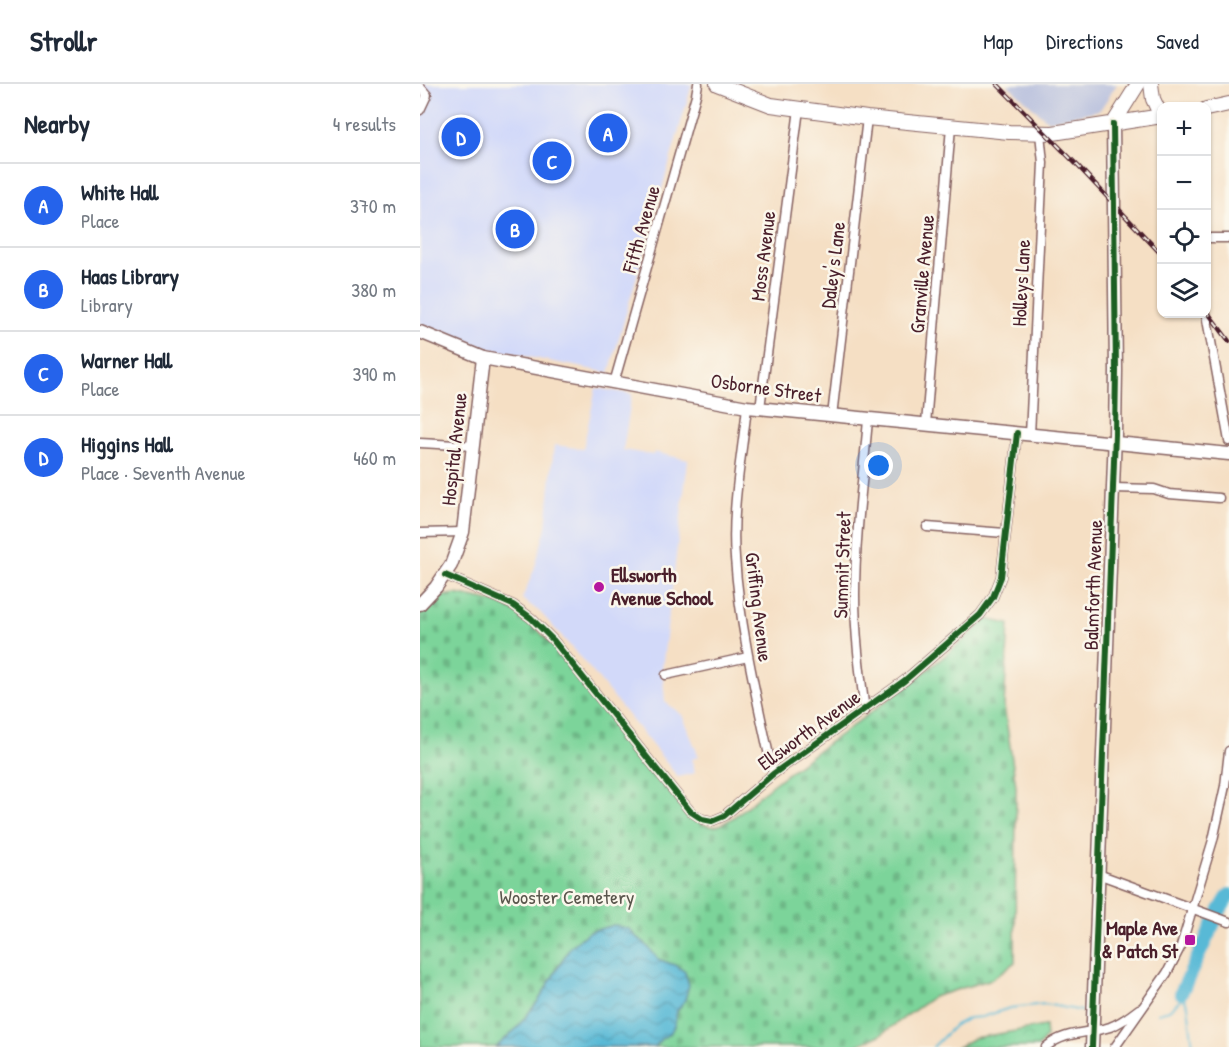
<!DOCTYPE html>
<html lang="en">
<head>
<meta charset="utf-8">
<style>
	body { margin:0; font-family:"Patrick Hand",sans-serif; background:#f6f6f7; color:#1f2937 }
	.controls { position:absolute; right:18px; top:18px; display:grid; overflow:hidden; border-radius:12px; box-shadow:0 2px 4px #0004 }
	.controls button { width:54px; height:54px; display:grid; place-items:center; padding:0; border:0; border-bottom:2px solid #e0e1e3; background:#fff; color:#1f2937; font:30px sans-serif }
	.you { position:absolute; left:459px; top:382px; width:21px; height:21px; margin:-15px; border:4px solid #fff; border-radius:50%; background:#1a73e8; box-shadow:0 0 0 9px #1a73e833 }
	.badge { display:grid; place-items:center; width:39px; height:39px; border-radius:50%; background:#2563eb; color:#fff; font-size:20px; font-weight:700 }
	.pin { position:absolute; translate:-50% -50%; border:3px solid #fff; box-shadow:0 2px 6px #0006 }
	.list { margin:0; padding:0; list-style:none }
	h2 { display:flex; justify-content:space-between; align-items:center; height:78px; margin:0; padding:0 24px; font-size:26px }
	h2 small { font-size:20px; font-weight:400; color:#747a83 }
	.list li { display:grid; grid-template-columns:39px 1fr auto; gap:18px; align-items:center; box-sizing:border-box; height:84px; padding:0 24px; border-top:2px solid #e0e1e3 }
	.list b { display:block; font-size:22px; white-space:nowrap }
	.list p { margin:0; font-size:20px; white-space:nowrap; color:#747a83 }
	.list em { font-size:20px; font-style:normal; color:#747a83 }
	.icon { flex:none; width:33px; height:33px; fill:none; stroke:currentColor; stroke-width:2; stroke-linecap:round; stroke-linejoin:round }
	.map { position:relative; flex:none; width:809px; height:963px; overflow:hidden }
	header { display:flex; align-items:center; gap:36px; box-sizing:border-box; height:84px; padding:0 30px; background:#fff; border-bottom:2px solid #e0e1e3 }
	header strong { font-size:28px }
	nav { display:flex; gap:33px; margin-inline-start:auto; font-size:21px }
	main { display:flex }
	aside { flex:1; background:#fff }
	.map>svg:first-child { display:block }
	.built { fill:#d2d9f9 }
	.industrial { fill:#bcc3de }
	.cemetery { fill:url(#cemetery-stones); stroke:#627a62; stroke-width:1.5 }
	.park { fill:url(#park-crowns); stroke:#627a62; stroke-width:1.5 }
	.water { fill:url(#water-waves); stroke:#516c80; stroke-width:1.5 }
	.lines { fill:none; stroke-linecap:round; stroke-linejoin:round }
	.stream { stroke:#58b9d6; stroke-width:2 }
	.river { stroke:#58b9d6; stroke-width:14 }
	.street-casing { stroke:#866261; stroke-width:11 }
	.secondary-casing { stroke:#866261; stroke-width:15 }
	.primary-casing { stroke:#866261; stroke-width:16 }
	.street { stroke:#fff; stroke-width:8 }
	.secondary { stroke:#fff; stroke-width:12 }
	.primary { stroke:#fff; stroke-width:14 }
	.rail-casing { stroke:#4a1f2b; stroke-width:4.5 }
	.rail { stroke:#fbf7ec; stroke-width:2; stroke-dasharray:7; stroke-linecap:butt }
	.cycleway-casing { stroke:#fbf7ec; stroke-width:10 }
	.cycleway { stroke:#1b5e20; stroke-width:6 }
	.poi-dot { fill:#b5179e; stroke:#fbf7ec; stroke-width:2 }
	.labels { text-anchor:middle; stroke-width:5; stroke-linejoin:round; paint-order:stroke }
	.street-label { font-size:20px; fill:#4a1f2b; stroke:#fbf7ec }
	.poi-label { font-size:20px; font-weight:bold; fill:#4a1f2b; stroke:#fbf7ec; text-anchor:start }
	.park-label { font-size:20px; fill:#59554c; stroke:#fbf7ec }
</style>
</head>
<body>
<header>
<strong>Strollr</strong>
<nav><a>Map</a><a>Directions</a><a>Saved</a></nav>
</header>
<main>
<aside>
<h2>Nearby<small>4 results</small></h2>
<ul class="list">
<li><span class="badge">A</span><div><b>White Hall</b><p>Place</p></div><em>370 m</em></li>
<li><span class="badge">B</span><div><b>Haas Library</b><p>Library</p></div><em>380 m</em></li>
<li><span class="badge">C</span><div><b>Warner Hall</b><p>Place</p></div><em>390 m</em></li>
<li><span class="badge">D</span><div><b>Higgins Hall</b><p>Place · Seventh Avenue</p></div><em>460 m</em></li>
</ul>
</aside>
<div class="map">
<svg width="809" height="963" viewBox="0 0 809 963">
	<defs>
		<pattern id="cemetery-stones" width="16" height="16" patternUnits="userSpaceOnUse" patternTransform="scale(1.5)"><rect width="16" height="16" fill="#7bd49a"/><path d="M2 7V4a2 2 0 0 1 4 0v3zM10 15v-3a2 2 0 0 1 4 0v3z" fill="#6cb685"/></pattern>
		<pattern id="park-crowns" width="20" height="18" patternUnits="userSpaceOnUse" patternTransform="scale(1.5)"><rect width="20" height="18" fill="#7bd49a"/><path d="M2 6a3 3 0 1 1 6 0M12 15a3 3 0 1 1 6 0" fill="none" stroke="#6cb685"/></pattern>
		<pattern id="water-waves" width="16" height="10" patternUnits="userSpaceOnUse" patternTransform="scale(1.5)"><rect width="16" height="10" fill="#58b9d6"/><path d="M0 5q4-4 8 0t8 0" fill="none" stroke="#4b96ae"/></pattern>
	</defs>
	<rect width="100%" height="100%" fill="#fbf7ec"/>
	<filter id="ink" filterUnits="userSpaceOnUse"><feTurbulence type="fractalNoise" baseFrequency=".0167" numOctaves="2"/><feDisplacementMap in="SourceGraphic" scale="12" xChannelSelector="R" yChannelSelector="G"/><feConvolveMatrix kernelMatrix="1 2 1 2 8 2 1 2 1" color-interpolation-filters="sRGB"/></filter>
	<filter id="wash" filterUnits="userSpaceOnUse"><feTurbulence type="fractalNoise" baseFrequency=".008" numOctaves="4" result="noise"/><feDisplacementMap in="SourceGraphic" scale="24" xChannelSelector="R" yChannelSelector="G"/><feGaussianBlur stdDeviation="1.35" result="paint"/><feColorMatrix in="noise" values="0 0 0 0 0 0 0 0 0 0 0 0 0 0 0 0 0 1.4 0 .05"/><feComposite in="paint" operator="in"/></filter>
	<g filter="url(#wash)">
		<rect width="100%" height="100%" fill="#f5dfc4"/>
		<!-- built -->
		<g class="built">
			<polygon points="0,0 272,0 189,289 65,264 0,240"/>
			<polygon points="176,304 212,310 203,366 233,371 234,368 268,376 242,585 245,618 262,631 279,673 272,675 275,689 258,693 172,587 139,549 120,528 102,515 114,486 126,443 134,361 163,365"/>
		</g>
		<!-- industrial -->
		<polygon class="industrial" points="587,0 697,0 680,26 628,37"/>
		<!-- cemetery -->
		<path class="cemetery" d="M36 510C54 514 74 516 91 525 108 533 121 550 134 563L268 730C277 736 286 745 297 742 316 736 339 710 356 698 426 644 502 596 567 535L589 540 584 622 596 702 595 878 572 895 513 913 460 951 433 963H0V530L24 512Z"/>
		<!-- park -->
		<polygon class="park" points="625,942 626,954 618,963 538,963 554,954"/>
		<!-- water -->
		<polygon class="water" points="194,841 209,845 216,853 224,858 238,875 257,882 265,888 269,901 265,916 257,927 255,940 250,950 241,955 235,963 76,963 95,946 119,916 150,863 169,848"/>
		<g class="lines">
			<!-- stream -->
			<g class="stream">
				<polyline points="761,909 768,922 773,963"/>
				<polyline points="738,929 749,926 761,916 761,910"/>
				<polyline points="513,963 535,941 549,934 562,933 590,924 625,920 662,927"/>
			</g>
			<!-- river -->
			<polyline class="river" points="761,909 800,826 809,811"/>
		</g>
	</g>
	<g filter="url(#ink)">
		<g class="lines">
			<!-- street casing -->
			<g class="street-casing">
				<g id="street">
					<polyline points="0,3 7,11 0,26"/>
					<polyline points="786,154 809,154"/>
					<polyline points="786,230 809,357"/>
					<polyline points="194,299 276,11 278,0"/>
					<path d="M327 323C322 371 311 426 315 474 320 547 338 619 353 690"/>
					<polyline points="340,324 379,25"/>
					<polyline points="412,332 447,34"/>
					<polyline points="506,340 531,43"/>
					<polyline points="610,351 623,79 620,49"/>
					<polyline points="0,359 54,362"/>
					<polyline points="693,404 734,405 749,410 799,414"/>
					<polyline points="507,443 585,449"/>
					<polyline points="0,449 43,448"/>
					<polyline points="25,491 93,521 111,534 133,556 270,727 282,735 292,737 304,732 353,690 484,597 560,531 573,513 581,493 597,349"/>
					<polyline points="246,591 328,573"/>
					<path d="M445 627C440 588 435 550 435 511 435 453 443 394 448 336"/>
					<polyline points="678,790 809,838"/>
					<path d="M626 963C645 947 667 950 690 943 701 939 710 932 719 925"/>
					<polyline points="695,963 747,889 761,862 793,756 805,702 809,667"/>
				</g>
			</g>
			<!-- secondary casing -->
			<g class="secondary-casing">
				<g id="secondary">
					<polyline points="0,248 63,274 327,323 809,370"/>
					<polyline points="0,520 16,503 31,481 43,448 63,274"/>
					<polyline points="672,963 695,350 696,286 693,40"/>
				</g>
			</g>
			<!-- primary casing -->
			<g class="primary-casing">
				<g id="primary">
					<polyline points="297,0 351,21 447,34 589,48 633,49 742,32"/>
					<polyline points="731,0 733,15 741,32"/>
					<polyline points="786,25 809,20"/>
					<polyline points="693,40 718,0"/>
				</g>
			</g>
			<!-- street -->
			<use href="#street" class="street"/>
			<!-- secondary -->
			<use href="#secondary" class="secondary"/>
			<!-- primary -->
			<use href="#primary" class="primary"/>
			<!-- rail casing -->
			<g class="rail-casing">
				<g id="rail">
					<polyline points="577,0 659,83 742,171"/>
					<polyline points="786,226 809,257"/>
				</g>
			</g>
			<!-- rail -->
			<use href="#rail" class="rail"/>
			<!-- cycleway casing -->
			<g class="cycleway-casing">
				<g id="cycleway">
					<polyline points="25,491 93,521 111,534 133,556 270,727 282,735 292,737 304,732 353,690 484,597 560,531 573,513 581,493 597,349"/>
					<polyline points="672,963 695,350 696,286 693,40"/>
				</g>
			</g>
			<!-- cycleway -->
			<use href="#cycleway" class="cycleway"/>
		</g>
	</g>
	<!-- markers -->
	<g class="poi-dot">
		<circle cx="179" cy="503" r="6"/>
		<rect x="764" y="850" width="12" height="12" rx="3"/>
	</g>
	<g class="labels">
		<!-- street labels -->
		<g class="street-label">
			<text transform="translate(221 145) rotate(-74)" y="7">Fifth Avenue</text>
			<text transform="translate(343 172) rotate(-83)" y="7">Moss Avenue</text>
			<text transform="translate(413 181) rotate(-83)" y="7">Daley's Lane</text>
			<text transform="translate(502 190) rotate(-85)" y="7">Granville Avenue</text>
			<text transform="translate(601 199) rotate(-87)" y="7">Holleys Lane</text>
			<text transform="translate(346 304) rotate(8)" y="7">Osborne Street</text>
			<text transform="translate(34 365) rotate(-84)" y="7">Hospital Avenue</text>
			<text transform="translate(422 481) rotate(-88)" y="7">Summit Street</text>
			<text transform="translate(673 501) rotate(-88)" y="7">Balmforth Avenue</text>
			<text transform="translate(339 523) rotate(83)" y="7">Griffing Avenue</text>
			<text transform="translate(389 646) rotate(-36)" y="7">Ellsworth Avenue</text>
		</g>
		<!-- poi labels -->
		<g class="poi-label">
			<text x="191" y="498">Ellsworth<tspan x="191" dy="23">Avenue School</tspan></text>
			<text x="758" y="851" text-anchor="end">Maple Ave<tspan x="758" dy="23">&amp; Patch St</tspan></text>
		</g>
		<!-- park labels -->
		<g class="park-label">
			<text x="147" y="820">Wooster Cemetery</text>
		</g>
	</g>
</svg>
<div class="controls">
<button>+</button>
<button>−</button>
<button><svg class="icon" aria-label="locate" viewBox="0 0 24 24"><circle cx="12" cy="12" r="6"/><path d="M12 2v4M12 18v4M2 12h4M18 12h4"/></svg></button>
<button><svg class="icon" aria-label="layers" viewBox="0 0 24 24"><path d="M12 4l9 5-9 5-9-5zM3 14l9 5 9-5"/></svg></button>
</div>
<div class="you"></div>
<div class="pin badge" style="left:188px;top:49px">A</div>
<div class="pin badge" style="left:95px;top:145px">B</div>
<div class="pin badge" style="left:132px;top:77px">C</div>
<div class="pin badge" style="left:41px;top:53px">D</div>
</div>
</main>
</body>
</html>
